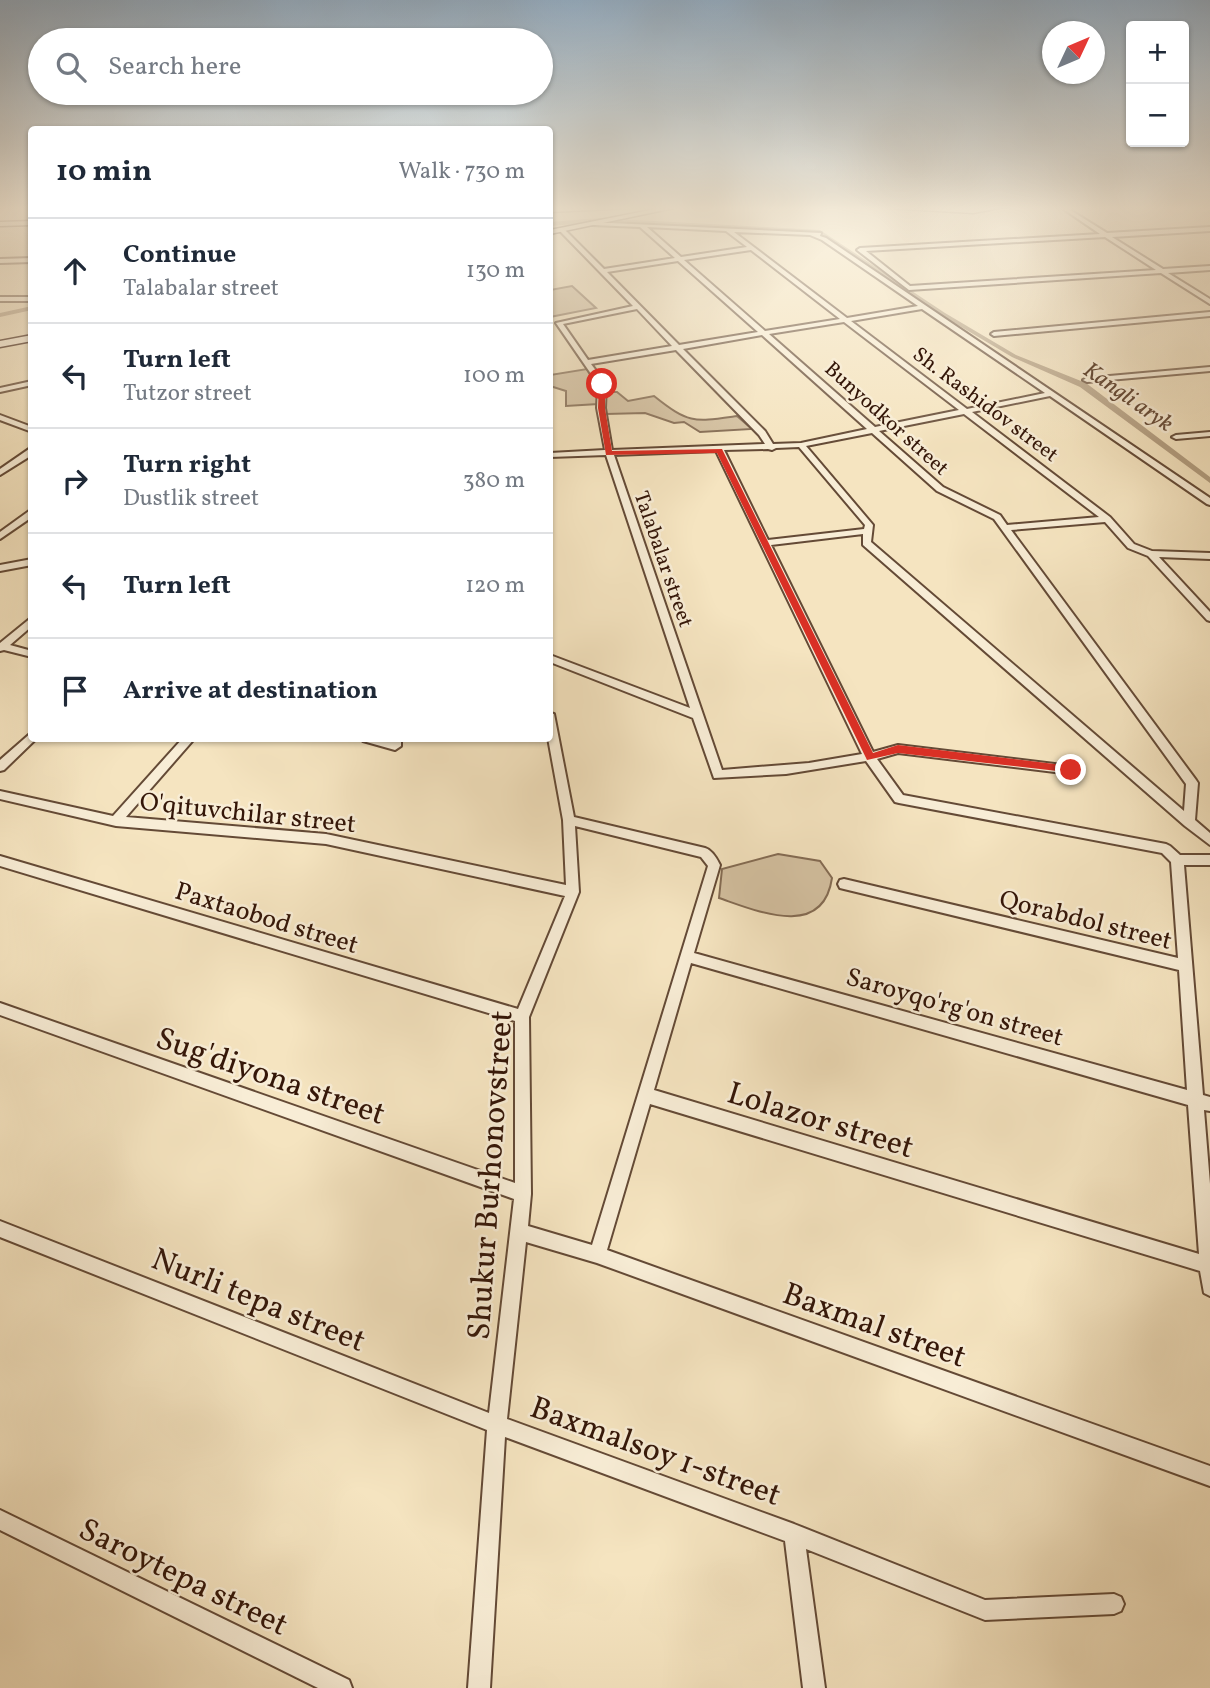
<!DOCTYPE html>
<html lang="en">
<head>
<meta charset="utf-8">
<style>
	body { margin:0; font-family:Vollkorn,serif; background:#f6f6f7; color:#1f2937 }
	.controls { position:absolute; right:21px; top:21px; display:grid; overflow:hidden; border-radius:7px; box-shadow:0 2px 5px #0004 }
	.controls button { width:63px; height:63px; display:grid; place-items:center; padding:0; border:0; border-bottom:2px solid #e0e1e3; background:#fff; color:#1f2937; font:35px sans-serif }
	.compass { position:absolute; left:1042px; top:21px; width:63px; height:63px; border-radius:50%; background:#fff; box-shadow:0 2px 5px #0004; rotate:46deg }
	.stop { position:absolute; width:21px; height:21px; margin:-16px; border:5px solid #d93025; border-radius:50%; background:#fff }
	.stop.end { background:#d93025; border-color:#fff; box-shadow:0 2px 7px #0008 }
	.list { margin:0; padding:0; list-style:none }
	h2 { display:flex; justify-content:space-between; align-items:center; height:91px; margin:0; padding:0 28px; font-size:30px }
	h2 small { font-size:23px; font-weight:400; color:#747a83 }
	.list li { display:grid; grid-template-columns:46px 1fr auto; gap:21px; align-items:center; box-sizing:border-box; height:105px; padding:0 28px; border-top:2px solid #e0e1e3 }
	.list b { display:block; font-size:26px; white-space:nowrap }
	.list p { margin:0; font-size:23px; white-space:nowrap; color:#747a83 }
	.list em { font-size:23px; font-style:normal; color:#747a83 }
	.icon { flex:none; width:38px; height:38px; fill:none; stroke:currentColor; stroke-width:2; stroke-linecap:round; stroke-linejoin:round }
	.map { position:relative; flex:none; width:1210px; height:1688px; overflow:hidden }
	.search { position:absolute; background:#fff; box-shadow:0 2px 5px #0004; left:28px; top:28px; width:525px; height:77px; display:flex; align-items:center; gap:18px; box-sizing:border-box; padding:0 24px; border-radius:38px; color:#747a83; font-size:26px }
	.panel { position:absolute; background:#fff; box-shadow:0 2px 5px #0004; left:28px; top:126px; width:525px; height:616px; border-radius:7px }
	.map>svg:first-child { display:block }
	.green { fill:#d4c1a1; stroke:#846c54; stroke-width:2 }
	.lines { fill:none; stroke-linecap:round; stroke-linejoin:round }
	.canal { fill:#b39e81; fill-rule:evenodd }
	.street-casing { stroke:#644a36; stroke-width:4 }
	.secondary-casing { stroke:#341608; stroke-width:3 }
	.street { fill:#f8edd6; fill-rule:evenodd }
	.secondary { fill:#f8edd6; fill-rule:evenodd }
	.route { fill:#d93025 }
	.labels { text-anchor:middle; stroke-width:5; stroke-linejoin:round; paint-order:stroke }
	.far-street-label { font-size:21px; fill:#341608; stroke:#f8edd6 }
	.far-water-label { font-size:23px; font-style:italic; fill:#674c38; stroke:#f8edd6 }
	.street-label { font-size:26px; fill:#341608; stroke:#f8edd6 }
	.near-street-label { font-size:32px; fill:#341608; stroke:#f8edd6 }
</style>
</head>
<body>
<div class="map">
<svg width="1210" height="1688" viewBox="0 0 1210 1688">
	<rect width="100%" height="100%" fill="#f5e4c0"/>
	<filter id="stains"><feTurbulence type="fractalNoise" baseFrequency=".00286" numOctaves="4"/><feColorMatrix values="0 0 0 0 .2 0 0 0 0 .09 0 0 0 0 .02 0 0 0 .5 -.17"/></filter>
	<radialGradient id="worn" r=".72"><stop offset=".6" stop-color="#630" stop-opacity="0"/><stop offset="1" stop-color="#630" stop-opacity=".3"/></radialGradient>
	<!-- green -->
	<g class="green">
		<polygon points="572,286 596,308 550,317 550,290"/>
		<polygon points="587,369 596,385 598,404 566,406 566,391 550,386 550,375"/>
		<path d="M606 392H617L628 401 654 396C689 424 694 422 737 416L752 429 700 432 684 422 674 423 645 413 606 414Z"/>
		<path d="M778 854 820 861 832 878C823 940 757 911 719 898L722 869Z"/>
	</g>
	<g class="lines">
		<!-- canal -->
		<g class="canal">
			<polygon points="599,218 820,230 945,313 1016,355 1086,383 1210,477 1210,483 1080,387 1012,357 941,315 817,233 599,222 550,226 550,222"/>
			<polygon points="32,306 32,310 0,317 0,313"/>
		</g>
		<!-- street casing -->
		<g class="street-casing">
			<g id="street">
				<path d="M1062 208H1067L1107 233 1210 227V231L1112 237 1163 269 1210 266V270L1168 273 1210 299V304L1161 273 909 290 857 250 860 248 1100 234ZM1105 237 1156 270 910 286 866 251Z"/>
				<path d="M590 222 821 233 820 236 826 238 1210 498V505L1207 504 1050 396 972 412 1110 517 1134 544 1152 551 1210 553V559L1159 557 1210 612V621L1207 620 1148 556 1128 548 1105 522 1011 530 1196 780 1198 783 1195 820 1210 833V845L1185 826 863 545V534L771 545 873 752 898 745 1071 766 1077 770 1071 774 898 753 877 759 903 795 1166 844 1170 846 1180 855H1210V865H1184L1203 1095 1210 1097V1111L1204 1110 1210 1184V1296L1204 1293 1200 1271 650 1104 607 1250 1210 1466V1486L597 1263 526 1242 507 1419 794 1524 985 1600 1114 1594 1121 1597 1124 1604 1121 1611 1114 1614 985 1620 806 1549 825 1688H803L785 1541 505 1437 490 1688H468L487 1430 0 1237V1221L489 1413 514 1199 0 1015V1003L515 1183V1021L0 866V856L518 1009 565 896 326 844 116 826 0 799V791L113 816 183 738H195L126 817 326 834 566 885 563 820 548 738 550 713 554 714 574 817 705 848C712 850 717 859 720 865L694 953 1187 1090 1179 970 844 889 840 888 838 884 840 880 844 879 1178 958 1171 862 1162 853 899 803 895 802 866 761 786 774 714 778 693 718 550 662V655L690 708 606 455 550 457V453L605 450 597 408 598 384 556 323 633 306 559 230 564 229 604 269 675 258 640 227 592 225ZM647 227 726 231 747 247 681 257ZM734 232 810 235 822 240 918 306 847 318ZM751 250 840 319 765 331 684 260ZM678 261 758 332 679 345 607 272ZM637 309 672 346 588 360 563 324ZM922 309 1045 393 967 409 851 321ZM844 322 959 410 875 427 769 334ZM762 335 867 429 801 443 773 444 765 431 683 349ZM676 350 759 435 765 444 612 450 605 408 606 384 591 364ZM964 414 1099 517 1007 525 1000 515 943 487 879 431ZM872 433 937 491 994 519 1186 784 1184 811 871 542 873 525 806 446ZM799 447 865 525 864 529 768 540 724 450 768 449 772 450 776 448ZM716 451 862 754 809 763 722 770 614 455ZM575 826 701 857 708 866 592 1245 528 1226 531 1194 529 1017 579 892ZM691 963 1188 1105 1199 1254 654 1090Z"/>
				<polygon points="32,258 32,262 0,263 0,259"/>
				<rect x="0" y="297" width="32" height="4"/>
				<polygon points="1210,312 1210,316 994,336 991,334 994,332"/>
				<polygon points="1210,367 1210,371 1087,382 1083,380 1087,378"/>
				<polygon points="32,381 32,385 0,392 0,388"/>
				<polygon points="0,415 32,427 32,432 0,420"/>
				<polygon points="1210,432 1210,436 1176,439 1172,437 1176,435"/>
				<polygon points="29,449 32,449 32,455 0,475 0,469"/>
				<polygon points="29,511 32,511 32,517 0,539 0,532"/>
				<polygon points="32,559 32,565 0,571 0,565"/>
				<polygon points="32,617 32,626 10,645 32,651 32,657 4,650 0,651 0,643"/>
				<polygon points="32,732 32,738 36,739 4,770 0,771 0,760"/>
				<polygon points="362,738 389,740 389,738 401,738 401,746 395,750 363,741"/>
				<polygon points="0,1510 349,1680 352,1688 318,1688 0,1530"/>
			</g>
		</g>
		<!-- secondary casing -->
		<g class="secondary-casing">
			<g id="secondary">
				<polygon points="550,208 630,208 550,212"/>
				<polygon points="660,208 674,208 550,234 550,230"/>
				<polygon points="888,208 1000,208 973,213"/>
				<polygon points="32,221 32,225 0,226 0,222"/>
				<polygon points="32,335 32,341 0,347 0,341"/>
			</g>
		</g>
		<!-- street -->
		<use href="#street" class="street"/>
		<!-- secondary -->
		<use href="#secondary" class="secondary"/>
	</g>
	<!-- sky -->
	<linearGradient id="sky" x2="0" y2="1"><stop stop-color="#93abbf"/><stop offset="0.47" stop-color="#faf3e3"/><stop offset="1" stop-color="#faf3e3" stop-opacity="0"/></linearGradient>
	<rect width="1210" height="444" fill="url(#sky)"/>
	<!-- route -->
	<polygon class="route" points="602,382 605,384 605,408 612,451 722,449 873,753 898,745 1071,766 1076,770 1075,773 898,753 867,760 717,453 606,455 598,408 599,384"/>
	<g class="labels">
		<!-- far-street labels -->
		<g class="far-street-label">
			<text transform="translate(986 404) rotate(37)" y="7">Sh. Rashidov street</text>
			<text transform="translate(887 418) rotate(42)" y="7">Bunyodkor street</text>
			<text transform="translate(664 559) rotate(71)" y="7">Talabalar street</text>
		</g>
		<!-- far-water labels -->
		<g class="far-water-label">
			<text transform="translate(1129 396) rotate(35)" y="8">Kangli aryk</text>
		</g>
		<!-- street labels -->
		<g class="street-label">
			<text transform="translate(248 812) rotate(6)" y="9">O'qituvchilar street</text>
			<text transform="translate(267 917) rotate(17)" y="9">Paxtaobod street</text>
			<text transform="translate(1086 919) rotate(14)" y="9">Qorabdol street</text>
			<text transform="translate(955 1006) rotate(16)" y="9">Saroyqo'rg'on street</text>
		</g>
		<!-- near-street labels -->
		<g class="near-street-label">
			<text transform="translate(271 1075) rotate(19)" y="11">Sug'diyona street</text>
			<text transform="translate(821 1119) rotate(17)" y="11">Lolazor street</text>
			<text transform="translate(489 1175) rotate(-86)" y="11">Shukur Burhonovstreet</text>
			<text transform="translate(259 1299) rotate(22)" y="11">Nurli tepa street</text>
			<text transform="translate(875 1324) rotate(20)" y="11">Baxmal street</text>
			<text transform="translate(656 1450) rotate(20)" y="11">Baxmalsoy 1-street</text>
			<text transform="translate(184 1576) rotate(26)" y="11">Saroytepa street</text>
		</g>
	</g>
	<rect width="100%" height="100%" filter="url(#stains)"/>
	<rect width="100%" height="100%" fill="url(#worn)"/>
</svg>
<div class="controls">
<button>+</button>
<button>−</button>
</div>
<svg class="compass" viewBox="-18 -18 36 36"><path d="M0-13l5 13h-10z" fill="#e53935"/><path d="M0 13l5-13h-10z" fill="#747a83"/></svg>
<div class="stop" style="left:602px;top:384px"></div>
<div class="stop end" style="left:1071px;top:770px"></div>
<div class="search"><svg class="icon" aria-label="search" viewBox="0 0 24 24"><circle cx="10" cy="10" r="6"/><path d="M15 15l6 6"/></svg>Search here</div>
<section class="panel">
<h2>10 min<small>Walk · 730 m</small></h2>
<ul class="list">
<li><svg class="icon" aria-label="ahead" viewBox="0 0 24 24"><path d="M12 20V5M6 11l6-6 6 6"/></svg><div><b>Continue</b><p>Talabalar street</p></div><em>130 m</em></li>
<li><svg class="icon" aria-label="left" viewBox="0 0 24 24"><path d="M17 20v-9H6M10 6l-5 5 5 5"/></svg><div><b>Turn left</b><p>Tutzor street</p></div><em>100 m</em></li>
<li><svg class="icon" aria-label="right" viewBox="0 0 24 24"><path d="M7 20v-9h11M14 6l5 5-5 5"/></svg><div><b>Turn right</b><p>Dustlik street</p></div><em>380 m</em></li>
<li><svg class="icon" aria-label="left" viewBox="0 0 24 24"><path d="M17 20v-9H6M10 6l-5 5 5 5"/></svg><div><b>Turn left</b></div><em>120 m</em></li>
<li><svg class="icon" aria-label="arrive" viewBox="0 0 24 24"><path d="M6 21V4h12l-3 4 3 4H6"/></svg><div><b>Arrive at destination</b></div></li>
</ul>
</section>
</div>
</body>
</html>
